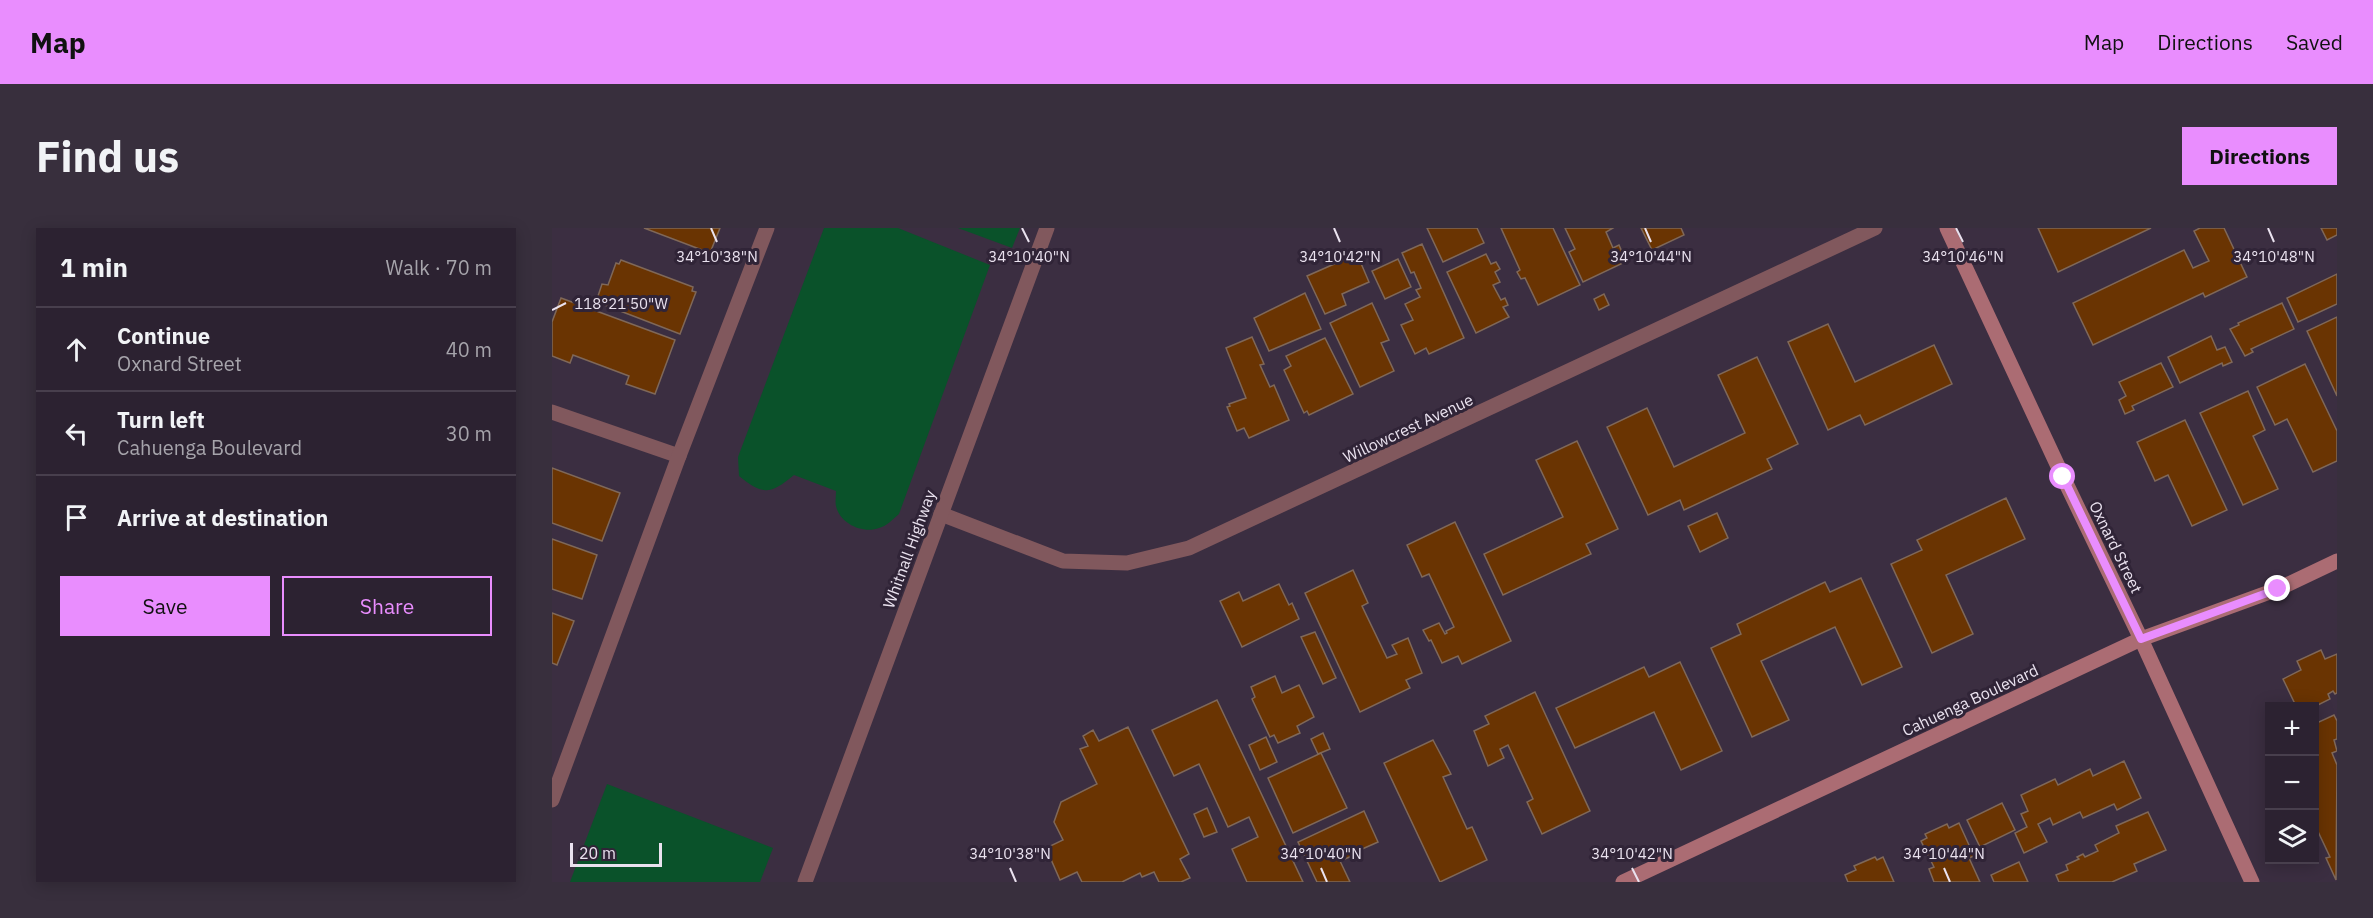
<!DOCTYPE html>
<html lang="en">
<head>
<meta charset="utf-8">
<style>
	body { margin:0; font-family:"IBM Plex Sans",sans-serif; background:#382f3d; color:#f1f3f6 }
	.controls { position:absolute; right:18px; bottom:18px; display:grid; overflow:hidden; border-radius:0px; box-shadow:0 3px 15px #0003 }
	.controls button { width:54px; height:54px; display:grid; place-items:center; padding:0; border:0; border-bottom:2px solid #483f4d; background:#2c2231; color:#f1f3f6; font:30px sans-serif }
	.scale { position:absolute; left:18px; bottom:15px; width:92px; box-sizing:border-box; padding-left:6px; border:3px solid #eae2ef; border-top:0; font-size:16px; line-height:21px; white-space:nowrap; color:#eae2ef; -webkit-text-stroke:4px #302437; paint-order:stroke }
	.stop { position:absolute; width:18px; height:18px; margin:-14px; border:4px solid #e98dfe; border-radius:50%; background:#fff }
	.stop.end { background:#e98dfe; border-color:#fff; box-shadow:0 2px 6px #0008 }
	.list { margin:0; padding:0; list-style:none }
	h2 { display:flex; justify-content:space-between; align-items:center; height:78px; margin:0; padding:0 24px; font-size:26px }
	h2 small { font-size:20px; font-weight:400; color:#a6a4ab }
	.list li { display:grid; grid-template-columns:39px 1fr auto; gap:18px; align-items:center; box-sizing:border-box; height:84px; padding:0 24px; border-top:2px solid #483f4d }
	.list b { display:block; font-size:22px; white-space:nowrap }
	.list p { margin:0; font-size:20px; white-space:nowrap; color:#a6a4ab }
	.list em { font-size:20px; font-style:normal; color:#a6a4ab }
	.actions { display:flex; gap:12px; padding:18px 24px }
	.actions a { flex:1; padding:14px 0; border:2px solid #e98dfe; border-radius:0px; text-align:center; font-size:21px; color:#e98dfe }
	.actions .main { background:#e98dfe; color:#111 }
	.icon { flex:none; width:33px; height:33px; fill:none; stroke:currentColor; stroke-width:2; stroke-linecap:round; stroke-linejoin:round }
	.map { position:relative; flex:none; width:1785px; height:654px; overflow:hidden; border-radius:0px }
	header { display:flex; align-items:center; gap:36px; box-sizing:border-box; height:84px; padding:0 30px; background:#e98dfe; color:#111 }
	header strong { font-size:28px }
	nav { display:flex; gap:33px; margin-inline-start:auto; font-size:21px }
	.intro { display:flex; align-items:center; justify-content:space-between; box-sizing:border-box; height:144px; padding:0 36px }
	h1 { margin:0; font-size:42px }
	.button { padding:15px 27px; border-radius:0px; background:#e98dfe; color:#111; font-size:21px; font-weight:700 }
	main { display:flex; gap:36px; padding:0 36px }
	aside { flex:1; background:#2c2231; border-radius:0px; box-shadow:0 3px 15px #0003 }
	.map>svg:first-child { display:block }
	.green { fill:#0a522a }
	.building { fill:#6a3402; stroke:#7f6859; stroke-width:1.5 }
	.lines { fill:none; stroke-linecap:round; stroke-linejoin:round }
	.street { stroke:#81585d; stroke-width:15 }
	.secondary { stroke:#ab6c73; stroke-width:15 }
	.route { stroke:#e98dfe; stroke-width:8 }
	.ticks { fill:none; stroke:#eae2ef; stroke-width:2 }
	.labels { text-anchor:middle; stroke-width:6; stroke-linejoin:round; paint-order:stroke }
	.street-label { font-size:16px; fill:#eae2ef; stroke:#302437 }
	.ticks-label { font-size:15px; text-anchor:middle; fill:#eae2ef; stroke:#302437; stroke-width:6; stroke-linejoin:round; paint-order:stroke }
</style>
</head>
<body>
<header>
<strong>Map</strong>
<nav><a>Map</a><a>Directions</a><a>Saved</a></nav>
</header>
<div class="intro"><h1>Find us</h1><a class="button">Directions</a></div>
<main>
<aside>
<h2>1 min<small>Walk · 70 m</small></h2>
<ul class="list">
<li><svg class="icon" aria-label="ahead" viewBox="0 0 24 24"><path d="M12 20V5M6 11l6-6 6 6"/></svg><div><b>Continue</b><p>Oxnard Street</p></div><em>40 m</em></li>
<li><svg class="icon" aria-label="left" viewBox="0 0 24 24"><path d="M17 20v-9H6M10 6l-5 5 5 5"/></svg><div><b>Turn left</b><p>Cahuenga Boulevard</p></div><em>30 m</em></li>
<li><svg class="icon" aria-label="arrive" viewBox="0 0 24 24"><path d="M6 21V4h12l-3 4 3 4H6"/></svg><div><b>Arrive at destination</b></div></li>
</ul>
<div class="actions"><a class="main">Save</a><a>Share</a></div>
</aside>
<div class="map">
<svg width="1785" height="654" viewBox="0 0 1785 654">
	<rect width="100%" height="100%" fill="#3b2e41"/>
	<!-- green -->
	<g class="green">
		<path d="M272 0H346L438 37 347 286C341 291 335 298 327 300 311 306 288 296 284 278 283 274 284 268 284 263L242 247C219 266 211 268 187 248L186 229Z"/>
		<polygon points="406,0 468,0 460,20"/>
		<polygon points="55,556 221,620 208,654 18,654"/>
	</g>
	<!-- building -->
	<g class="building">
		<polygon points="92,0 168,0 158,25"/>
		<polygon points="875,0 925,0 932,15 891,34"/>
		<polygon points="949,0 1001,0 1028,57 986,77 973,50 969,51 965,44 968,42"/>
		<polygon points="1013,0 1061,0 1054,4 1061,20 1067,17 1070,24 1065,27 1069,36 1031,54 1017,24 1023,21"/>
		<polygon points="1089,0 1129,0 1132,7 1100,22"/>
		<polygon points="1486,0 1599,0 1506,44"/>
		<polygon points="1648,0 1672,0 1695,49 1653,69 1651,65 1541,117 1521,75 1632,22 1641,40 1657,33 1642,3"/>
		<polygon points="1769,0 1785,0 1785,7 1775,12"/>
		<polygon points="870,16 912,110 877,126 874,120 863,126 849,97 861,92 853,76 868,69 864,62 869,60 862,44 859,45 850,25"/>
		<polygon points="805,26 817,54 790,66 794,77 773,86 755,48"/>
		<polygon points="934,26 939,36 944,34 948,41 943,44 948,54 941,57 949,72 953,70 956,77 951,79 957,89 924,105 895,44"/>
		<polygon points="846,31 859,59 833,71 820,43"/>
		<polygon points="69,32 141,59 140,63 144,64 128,106 50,76 51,73 45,71 50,56 56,57 64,35 67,36"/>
		<polygon points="1785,46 1785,76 1746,94 1735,70"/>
		<polygon points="753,65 769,101 717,123 702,90"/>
		<polygon points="1052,66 1057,77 1047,82 1042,71"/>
		<polygon points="9,70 123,112 103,166 74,156 77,148 21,127 18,135 0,128 0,94"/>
		<polygon points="820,75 837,112 829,115 842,143 808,159 778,95"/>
		<polygon points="1730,75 1742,101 1699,121 1701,124 1693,128 1678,101 1687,97 1686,95"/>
		<polygon points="1785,89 1785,168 1755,103"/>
		<polygon points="1276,96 1303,154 1382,117 1400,156 1313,197 1308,187 1276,202 1236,114"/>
		<polygon points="1659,108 1665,122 1673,119 1680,134 1671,138 1670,135 1628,155 1616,129"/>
		<polygon points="700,109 712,136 708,137 718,159 722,157 737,192 697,210 692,200 685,203 675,179 678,178 677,176 694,170 674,120"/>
		<polygon points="773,110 801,166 757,187 755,183 752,185 732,142 739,138 734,128"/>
		<polygon points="1205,129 1246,216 1215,231 1220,241 1132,282 1128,272 1096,287 1055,199 1095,180 1122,239 1193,205 1166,147"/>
		<polygon points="1609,135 1621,159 1580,178 1582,182 1573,186 1567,172 1574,168 1567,154"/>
		<polygon points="1753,136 1785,203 1785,233 1761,244 1735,191 1723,197 1705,159"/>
		<polygon points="1696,163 1713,202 1701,208 1726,261 1691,277 1648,185"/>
		<polygon points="1633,192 1675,282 1640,298 1616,247 1603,253 1585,214"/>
		<polygon points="1025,213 1066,301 1034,316 1039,326 951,367 932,326 1011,289 984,232"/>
		<polygon points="0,240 68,265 50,313 0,295"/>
		<polygon points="1454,270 1473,311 1394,347 1421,406 1380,425 1339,336 1370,322 1365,312"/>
		<polygon points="1165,285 1176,310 1148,324 1136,298"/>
		<polygon points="903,294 959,413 910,436 906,428 890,435 879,412 877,413 871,402 887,395 893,406 895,405 894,403 902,399 877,346 870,349 855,317"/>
		<polygon points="0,311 45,327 30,371 0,361"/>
		<polygon points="801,342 816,375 810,378 835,430 845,426 840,417 856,410 870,445 854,452 858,460 808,484 753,365"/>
		<polygon points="1309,350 1350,439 1310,457 1283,399 1209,433 1237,492 1200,509 1159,420 1189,406 1185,396 1273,354 1278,364"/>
		<polygon points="727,356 737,377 740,375 747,391 690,419 668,373 687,364 691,373"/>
		<polygon points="0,385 22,393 5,437 0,435"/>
		<polygon points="763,404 784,450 771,456 749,409"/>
		<polygon points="1769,422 1773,431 1785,426 1785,465 1783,466 1781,463 1776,466 1778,471 1762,479 1744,478 1731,451 1749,442 1745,433"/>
		<polygon points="1128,434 1170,523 1129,542 1102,484 1023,520 1004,480 1092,439 1097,449"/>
		<polygon points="723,448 730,465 747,457 762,489 745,498 748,505 726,515 722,507 718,509 700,471 703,469 699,459"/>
		<polygon points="983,464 1038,583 990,606 975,574 981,571 956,517 948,521 952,530 936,538 922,503 937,496 933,488"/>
		<polygon points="665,472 751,654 695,654 680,621 706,609 697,589 676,599 647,536 622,548 600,502"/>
		<polygon points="1782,487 1785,493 1785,511 1782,512 1785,523 1780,525 1785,537 1784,652 1774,630 1778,629 1762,595 1762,493 1765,495"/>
		<polygon points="576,499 637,626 628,631 638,650 629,654 607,654 602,644 590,649 588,645 570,654 530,654 525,644 508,652 494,620 511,612 502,594 509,574 545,556 528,521 536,518 531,508 541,502 547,513"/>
		<polygon points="771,505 778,521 766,526 759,511"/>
		<polygon points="714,509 725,534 708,542 697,517"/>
		<polygon points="881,512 899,546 891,549 915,601 920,599 935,632 888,654 832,535"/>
		<polygon points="769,525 795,580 741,605 716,550"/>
		<polygon points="1572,533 1589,570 1565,582 1562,576 1531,590 1528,584 1501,597 1498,590 1486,596 1495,614 1472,625 1463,605 1475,599 1469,586 1476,583 1469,567 1503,551 1506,557 1538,541 1541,548"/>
		<polygon points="1450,575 1463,602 1428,619 1415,592"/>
		<polygon points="655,580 665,604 652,609 642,586"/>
		<polygon points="812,583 826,614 808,622 807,619 798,623 800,628 788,633 798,654 765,654 746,614"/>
		<polygon points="1596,584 1614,622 1582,636 1585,643 1560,654 1507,654 1504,647 1516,642 1514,637 1527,631 1525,629 1531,626 1533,629 1546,623 1543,617 1567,605 1564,598"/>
		<polygon points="1407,595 1422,628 1417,630 1428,654 1382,654 1377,641 1382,639 1369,613 1375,610 1373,606 1395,596 1397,600"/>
		<polygon points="1323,629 1325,632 1331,629 1342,654 1296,654 1293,647 1304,642 1302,638"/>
		<polygon points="1467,634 1476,654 1442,654 1439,647"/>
	</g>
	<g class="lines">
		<!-- street -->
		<g class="street">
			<polyline points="0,184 127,228"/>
			<polyline points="389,286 511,333 575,335 637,320 1323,0"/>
			<polyline points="0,572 127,228 215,0"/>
			<polyline points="253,654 495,0"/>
		</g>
		<!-- secondary -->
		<g class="secondary">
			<polyline points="1395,0 1511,249 1589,411 1700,654"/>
			<polyline points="1071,654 1589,411 1726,361 1785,333"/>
		</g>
	</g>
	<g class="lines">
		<!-- route -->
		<polyline class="route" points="1511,249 1589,411 1726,361"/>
	</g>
	<!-- ticks -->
	<path class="ticks" d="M159 0 165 14M470 0 477 14M782 0 788 14M1093 0 1099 14M1404 0 1411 14M1716 0 1722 14M0 82 14 75M458 640 464 654M769 640 775 654M1080 640 1087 654M1392 640 1398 654"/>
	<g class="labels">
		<!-- street labels -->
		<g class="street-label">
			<text transform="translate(856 200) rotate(-25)" y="6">Willowcrest Avenue</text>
			<text transform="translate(1564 319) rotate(64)" y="6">Oxnard Street</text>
			<text transform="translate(357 321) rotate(-70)" y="6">Whitnall Highway</text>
			<text transform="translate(1418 472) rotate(-25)" y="6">Cahuenga Boulevard</text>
		</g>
	</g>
	<g class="ticks-label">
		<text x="165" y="34">34°10'38"N</text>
		<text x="477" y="34">34°10'40"N</text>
		<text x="788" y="34">34°10'42"N</text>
		<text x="1099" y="34">34°10'44"N</text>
		<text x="1411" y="34">34°10'46"N</text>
		<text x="1722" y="34">34°10'48"N</text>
		<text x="69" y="81">118°21'50"W</text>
		<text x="458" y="631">34°10'38"N</text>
		<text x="769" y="631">34°10'40"N</text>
		<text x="1080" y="631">34°10'42"N</text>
		<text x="1392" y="631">34°10'44"N</text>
	</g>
</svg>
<div class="controls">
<button>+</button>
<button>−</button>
<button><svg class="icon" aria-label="layers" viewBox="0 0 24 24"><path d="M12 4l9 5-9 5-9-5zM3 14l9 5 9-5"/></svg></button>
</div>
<div class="scale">20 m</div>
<div class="stop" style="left:1511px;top:249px"></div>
<div class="stop end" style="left:1726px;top:361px"></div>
</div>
</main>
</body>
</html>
